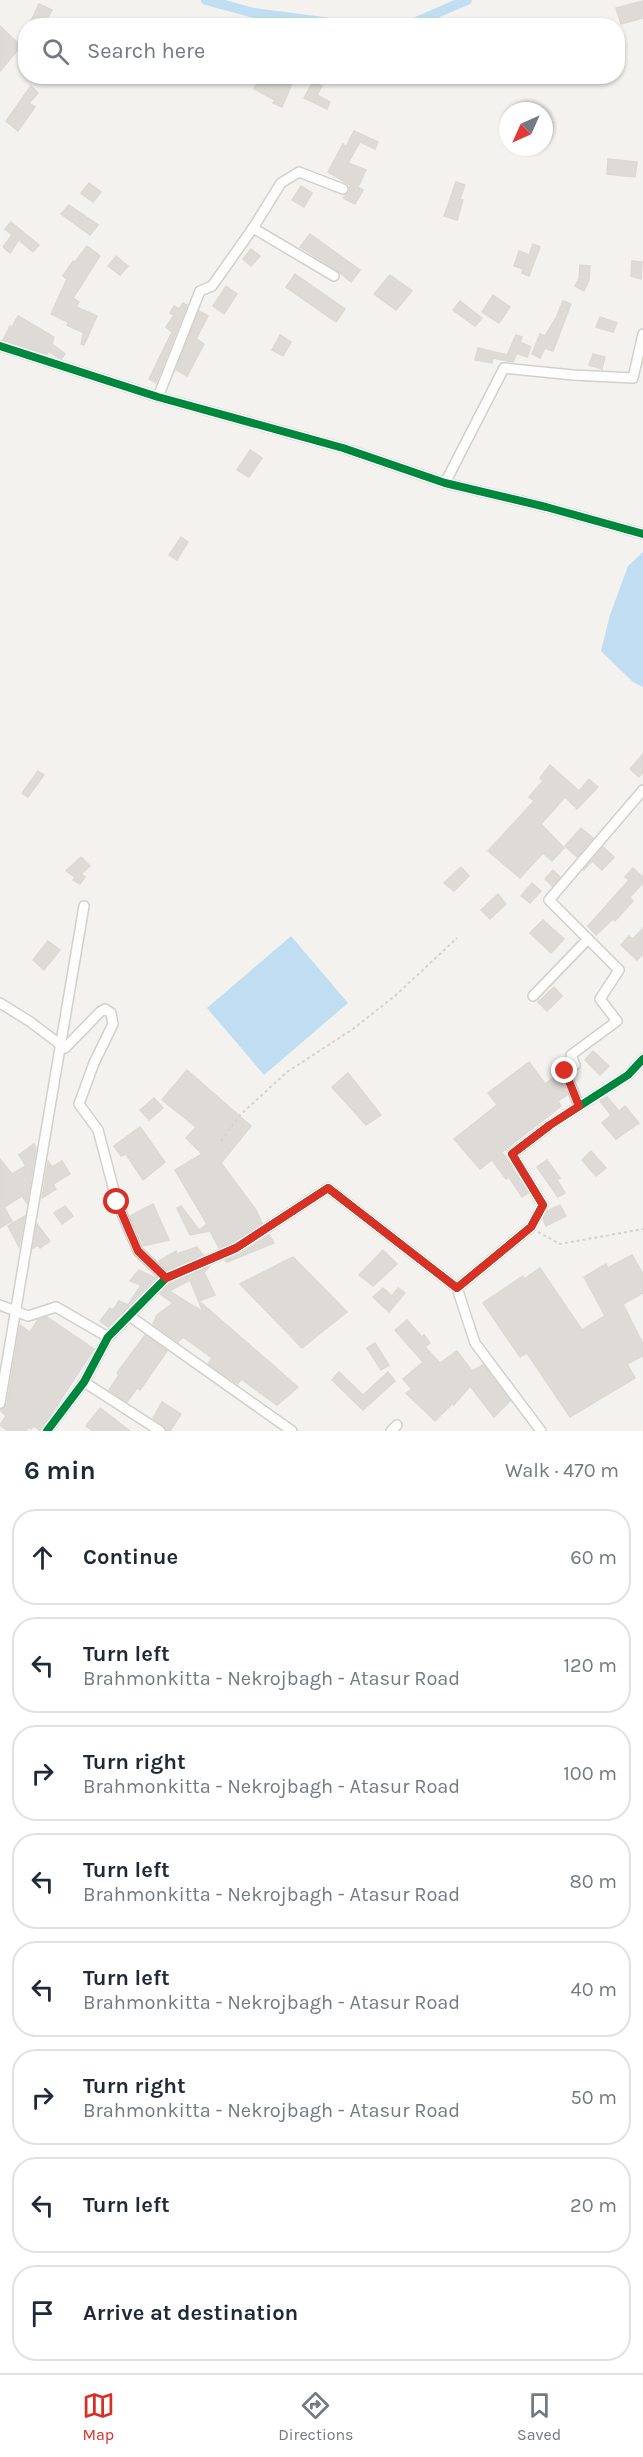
<!DOCTYPE html>
<html lang="en">
<head>
<meta charset="utf-8">
<style>
	body { margin:0; font-family:Karla,sans-serif; background:#f2f2f3; color:#1f2937 }
	.compass { position:absolute; left:499px; top:102px; width:54px; height:54px; border-radius:50%; background:#fff; box-shadow:0 2px 4px #0004; rotate:225deg }
	.stop { position:absolute; width:18px; height:18px; margin:-14px; border:4px solid #d93025; border-radius:50%; background:#fff }
	.stop.end { background:#d93025; border-color:#fff; box-shadow:0 2px 6px #0008 }
	.list { margin:0; padding:0; list-style:none }
	h2 { display:flex; justify-content:space-between; align-items:center; height:78px; margin:0; padding:0 24px; font-size:26px }
	h2 small { font-size:20px; font-weight:400; color:#747a83 }
	.list li { display:grid; grid-template-columns:39px 1fr auto; gap:18px; align-items:center; box-sizing:border-box; height:96px; margin:0 12px 12px; padding:0 12px; border:2px solid #e0e1e3; border-radius:24px }
	.list b { display:block; font-size:22px; white-space:nowrap }
	.list p { margin:0; font-size:20px; white-space:nowrap; color:#747a83 }
	.list em { font-size:20px; font-style:normal; color:#747a83 }
	.icon { flex:none; width:33px; height:33px; fill:none; stroke:currentColor; stroke-width:2; stroke-linecap:round; stroke-linejoin:round }
	.map { position:relative; flex:none; width:643px; height:1431px; overflow:hidden }
	.search { position:absolute; background:#fff; box-shadow:0 2px 4px #0004; left:18px; right:18px; top:18px; height:66px; display:flex; align-items:center; gap:15px; box-sizing:border-box; padding:0 21px; border-radius:24px; color:#747a83; font-size:22px }
	.sheet { height:942px; background:#fff }
	nav { display:flex; justify-content:space-around; align-items:center; box-sizing:border-box; height:84px; border-top:2px solid #e0e1e3; background:#fff; font-size:16px; color:#747a83 }
	nav a { display:grid; justify-items:center; gap:3px }
	nav .on { color:#d93025 }
	.map>svg:first-child { display:block }
	.water { fill:#c0ddf1 }
	.lines { fill:none; stroke-linecap:round; stroke-linejoin:round }
	.canal { stroke:#c0ddf1; stroke-width:10 }
	.building { fill:#dedbd6; stroke:#dcd9d4; stroke-width:1.5; fill-rule:evenodd }
	.street-casing { stroke:#d2d0cb; stroke-width:12 }
	.path { stroke:#d3d2cc; stroke-width:2; stroke-dasharray:3 3; stroke-linecap:butt }
	.street { stroke:#fdfdfc; stroke-width:9 }
	.cycleway-casing { stroke:#fff; stroke-width:11 }
	.cycleway { stroke:#00873e; stroke-width:8 }
	.route { stroke:#d93025; stroke-width:8 }
</style>
</head>
<body>
<div class="map">
<svg width="643" height="1431" viewBox="0 0 643 1431">
	<rect width="100%" height="100%" fill="#f4f2ee"/>
	<!-- water -->
	<g class="water">
		<polygon points="643,552 643,687 633,682 601,651 610,615 628,566"/>
		<polygon points="291,936 348,1003 264,1075 207,1008"/>
	</g>
	<g class="lines">
		<!-- canal -->
		<g class="canal">
			<polyline points="206,0 254,13 353,26"/>
			<polyline points="407,26 467,0"/>
		</g>
	</g>
	<!-- building -->
	<g class="building">
		<polygon points="643,1 643,18 621,24 616,8"/>
		<polygon points="39,4 52,10 48,17 45,16 40,26 35,26 30,23"/>
		<polygon points="0,26 21,46 0,71"/>
		<polygon points="260,76 285,76 293,81 282,107 273,103 275,100 254,89"/>
		<polygon points="313,82 322,86 317,95 330,102 327,109 304,98"/>
		<polygon points="31,86 38,93 29,103 35,107 18,131 6,121"/>
		<polygon points="354,131 378,142 375,149 360,142 348,163 366,170 358,187 363,190 355,204 343,198 349,192 350,185 328,172 343,144 346,147"/>
		<polygon points="608,159 637,162 635,177 607,174"/>
		<polygon points="456,182 465,185 460,199 463,200 457,220 444,216"/>
		<polygon points="89,183 101,192 93,202 81,193"/>
		<polygon points="301,186 312,193 304,207 292,200"/>
		<polygon points="69,205 98,225 90,235 61,214"/>
		<polygon points="11,222 39,245 33,252 19,240 10,253 3,247 12,235 5,229"/>
		<polygon points="310,234 360,270 351,282 337,270 300,247"/>
		<polygon points="533,244 540,247 529,276 522,273 523,269 514,266 519,251 529,255"/>
		<polygon points="87,246 100,256 73,298 79,302 76,307 97,316 84,345 81,344 84,330 82,332 67,325 68,322 51,314 67,279 63,276 73,261 75,262"/>
		<polygon points="251,249 260,256 251,266 243,259"/>
		<polygon points="116,256 128,266 120,275 108,266"/>
		<polygon points="632,261 642,262 641,279 631,276"/>
		<polygon points="580,265 590,266 589,280 584,291 575,286 579,278"/>
		<polygon points="295,274 345,309 336,322 286,287"/>
		<polygon points="390,275 412,291 396,310 374,294"/>
		<polygon points="226,286 237,294 224,314 213,306"/>
		<polygon points="493,295 510,307 499,323 482,312"/>
		<polygon points="460,301 482,318 475,326 453,310"/>
		<polygon points="563,301 571,304 553,351 545,348 540,358 532,354 540,334 545,336 556,318"/>
		<polygon points="183,303 187,305 156,383 149,379 172,332 166,327 174,315 170,313 174,306 179,309"/>
		<polygon points="199,311 208,316 196,339 204,344 187,376 176,370"/>
		<polygon points="18,316 54,337 52,344 65,354 61,359 48,351 47,354 43,353 3,340 10,326 12,327"/>
		<polygon points="600,317 617,323 613,332 596,327"/>
		<polygon points="280,335 291,342 283,356 272,350"/>
		<polygon points="516,335 522,337 520,342 531,347 527,357 517,353 513,362 493,358 492,363 475,360 478,348 507,355"/>
		<polygon points="593,354 605,357 602,369 589,365"/>
		<polygon points="250,450 262,458 249,477 237,470"/>
		<polygon points="181,537 188,542 177,560 169,555"/>
		<polygon points="643,754 643,772 639,777 630,769"/>
		<polygon points="550,765 579,791 589,779 598,787 577,809 565,797 541,824 564,848 552,861 543,853 520,878 488,851 534,801 529,797 543,781 540,778"/>
		<polygon points="38,771 44,775 28,797 22,793"/>
		<polygon points="581,828 593,838 577,857 565,846"/>
		<polygon points="603,847 614,857 602,870 592,861 583,871"/>
		<polygon points="81,857 90,866 81,874 85,877 80,884 73,880 75,877 66,871"/>
		<polygon points="461,867 469,876 454,891 444,883"/>
		<polygon points="633,868 643,877 643,883 630,897 633,901 615,921 613,919 596,935 588,926 629,880 625,877"/>
		<polygon points="553,870 560,877 552,886 545,879"/>
		<polygon points="532,883 541,891 530,903 521,896"/>
		<polygon points="498,894 506,904 490,919 481,910"/>
		<polygon points="543,920 564,939 551,953 530,933"/>
		<polygon points="643,928 643,954 637,960 621,945 629,936 633,939"/>
		<polygon points="48,941 60,950 44,970 33,960"/>
		<polygon points="554,987 562,996 547,1011 538,1002"/>
		<polygon points="593,1051 609,1066 600,1075 585,1060"/>
		<polygon points="529,1062 545,1084 558,1074 567,1095 558,1101 561,1106 502,1152 528,1193 522,1197 509,1177 506,1179 492,1160 480,1169 454,1139 497,1105 488,1093"/>
		<polygon points="187,1070 251,1126 221,1163 256,1210 262,1223 233,1242 219,1248 210,1231 190,1235 177,1208 181,1206 199,1230 207,1224 175,1170 202,1154 186,1138 196,1127 162,1100"/>
		<polygon points="348,1073 381,1115 366,1125 332,1087"/>
		<polygon points="607,1097 619,1111 625,1106 639,1123 616,1139 602,1123 611,1115 600,1101"/>
		<polygon points="154,1098 163,1108 149,1120 140,1110"/>
		<polygon points="140,1127 165,1162 143,1180 126,1154 121,1156 114,1146"/>
		<polygon points="34,1144 36,1148 27,1203 22,1196 4,1207 12,1221 0,1228 0,1159 12,1174 26,1166 19,1155"/>
		<polygon points="591,1151 606,1168 596,1176 582,1160"/>
		<polygon points="547,1160 560,1178 557,1180 565,1193 558,1197 537,1167"/>
		<polygon points="48,1161 52,1167 62,1161 70,1174 53,1184 56,1189 42,1198"/>
		<polygon points="153,1204 169,1240 144,1246 130,1216"/>
		<polygon points="560,1205 566,1216 546,1226 543,1219 547,1211"/>
		<polygon points="65,1206 73,1216 62,1224 54,1213"/>
		<polygon points="25,1216 19,1247 8,1226"/>
		<polygon points="37,1224 50,1241 40,1248 38,1245 33,1248"/>
		<polygon points="269,1235 274,1243 227,1262 225,1260 240,1254"/>
		<polygon points="197,1247 203,1255 167,1270 159,1261 176,1251 177,1254"/>
		<polygon points="383,1250 397,1264 373,1286 359,1275"/>
		<polygon points="632,1255 643,1274 643,1293 623,1304 643,1344 643,1356 627,1364 635,1378 570,1417 527,1353 520,1357 483,1303 523,1276 524,1279 540,1268 582,1330 605,1316 584,1277 606,1264 608,1268"/>
		<polygon points="293,1257 347,1312 302,1348 240,1284"/>
		<path d="M210 1266 204 1272 215 1295 199 1301 298 1387 277 1405 241 1379 238 1384 208 1364 212 1358 183 1337 178 1342 153 1324 157 1315 173 1303 160 1294 170 1284ZM190 1280 198 1300 203 1312 169 1291Z"/>
		<polygon points="139,1270 156,1278 108,1327 100,1321 110,1308 113,1310 119,1301 128,1305 141,1285 130,1281"/>
		<polygon points="383,1288 392,1296 398,1288 405,1293 389,1312 373,1297"/>
		<polygon points="47,1317 94,1349 40,1431 34,1426 31,1429 29,1427 26,1431 8,1431 0,1425 6,1416 0,1410 7,1404 20,1325 30,1332 38,1320"/>
		<polygon points="407,1320 422,1337 424,1335 430,1343 425,1347 440,1363 457,1351 472,1371 483,1365 510,1401 494,1417 470,1386 454,1405 453,1403 435,1421 406,1393 412,1389 403,1379 423,1362 395,1330"/>
		<polygon points="145,1335 167,1351 140,1390 137,1388 127,1402 109,1390 119,1375 117,1373"/>
		<polygon points="375,1343 389,1365 381,1370 367,1348"/>
		<polygon points="339,1372 363,1395 388,1372 395,1381 363,1410 332,1380"/>
		<polygon points="162,1402 181,1414 170,1431 167,1431 164,1426 153,1418"/>
		<polygon points="100,1408 130,1431 93,1431 86,1426"/>
	</g>
	<g class="lines">
		<!-- street casing -->
		<g class="street-casing">
			<g id="street">
				<polyline points="253,228 281,183 299,172 343,189"/>
				<polyline points="0,346 158,397 343,448 445,483 546,507 643,534"/>
				<polyline points="158,397 200,291 212,286 253,228 334,276"/>
				<polyline points="445,483 504,368 573,375 633,378 643,334"/>
				<polyline points="533,996 588,939"/>
				<polyline points="0,1003 29,1021 65,1048 100,1012 105,1009 111,1013 113,1024 94,1063 79,1104 98,1130 117,1202 138,1251 166,1278"/>
				<polyline points="579,1106 565,1071 575,1065 571,1055 617,1021 600,999 619,970 549,900 643,790"/>
				<polyline points="457,1288 475,1343 541,1431"/>
				<polyline points="0,1305 28,1316 56,1307 108,1337"/>
				<polyline points="128,1315 292,1431"/>
				<polyline points="84,1382 160,1431"/>
				<polyline points="0,1403 84,906"/>
				<polyline points="47,1431 84,1382 108,1337 166,1278 236,1248 328,1188 457,1288 531,1227 543,1205 512,1154 550,1125 628,1075 643,1059"/>
				<polyline points="391,1431 397,1425"/>
			</g>
		</g>
		<!-- path -->
		<g class="path">
			<polyline points="221,1141 240,1115 287,1072 353,1029 396,995 457,938"/>
			<polyline points="538,1232 560,1244 643,1229"/>
		</g>
		<!-- street -->
		<use href="#street" class="street"/>
		<!-- cycleway casing -->
		<g class="cycleway-casing">
			<g id="cycleway">
				<polyline points="0,346 158,397 343,448 445,483 546,507 643,534"/>
				<polyline points="47,1431 84,1382 108,1337 166,1278 236,1248 328,1188 457,1288 531,1227 543,1205 512,1154 550,1125 628,1075 643,1059"/>
			</g>
		</g>
		<!-- cycleway -->
		<use href="#cycleway" class="cycleway"/>
	</g>
	<g class="lines">
		<!-- route -->
		<polyline class="route" points="117,1202 138,1251 166,1278 236,1248 328,1188 457,1288 531,1227 543,1205 512,1154 550,1125 579,1106 565,1071"/>
	</g>
</svg>
<svg class="compass" viewBox="-18 -18 36 36"><path d="M0-13l5 13h-10z" fill="#e53935"/><path d="M0 13l5-13h-10z" fill="#747a83"/></svg>
<div class="stop" style="left:117px;top:1202px"></div>
<div class="stop end" style="left:565px;top:1071px"></div>
<div class="search"><svg class="icon" aria-label="search" viewBox="0 0 24 24"><circle cx="10" cy="10" r="6"/><path d="M15 15l6 6"/></svg>Search here</div>
</div>
<section class="sheet">
<h2>6 min<small>Walk · 470 m</small></h2>
<ul class="list">
<li><svg class="icon" aria-label="ahead" viewBox="0 0 24 24"><path d="M12 20V5M6 11l6-6 6 6"/></svg><div><b>Continue</b></div><em>60 m</em></li>
<li><svg class="icon" aria-label="left" viewBox="0 0 24 24"><path d="M17 20v-9H6M10 6l-5 5 5 5"/></svg><div><b>Turn left</b><p>Brahmonkitta - Nekrojbagh - Atasur Road</p></div><em>120 m</em></li>
<li><svg class="icon" aria-label="right" viewBox="0 0 24 24"><path d="M7 20v-9h11M14 6l5 5-5 5"/></svg><div><b>Turn right</b><p>Brahmonkitta - Nekrojbagh - Atasur Road</p></div><em>100 m</em></li>
<li><svg class="icon" aria-label="left" viewBox="0 0 24 24"><path d="M17 20v-9H6M10 6l-5 5 5 5"/></svg><div><b>Turn left</b><p>Brahmonkitta - Nekrojbagh - Atasur Road</p></div><em>80 m</em></li>
<li><svg class="icon" aria-label="left" viewBox="0 0 24 24"><path d="M17 20v-9H6M10 6l-5 5 5 5"/></svg><div><b>Turn left</b><p>Brahmonkitta - Nekrojbagh - Atasur Road</p></div><em>40 m</em></li>
<li><svg class="icon" aria-label="right" viewBox="0 0 24 24"><path d="M7 20v-9h11M14 6l5 5-5 5"/></svg><div><b>Turn right</b><p>Brahmonkitta - Nekrojbagh - Atasur Road</p></div><em>50 m</em></li>
<li><svg class="icon" aria-label="left" viewBox="0 0 24 24"><path d="M17 20v-9H6M10 6l-5 5 5 5"/></svg><div><b>Turn left</b></div><em>20 m</em></li>
<li><svg class="icon" aria-label="arrive" viewBox="0 0 24 24"><path d="M6 21V4h12l-3 4 3 4H6"/></svg><div><b>Arrive at destination</b></div></li>
</ul>
</section>
<nav>
<a class="on"><svg class="icon" aria-label="map" viewBox="0 0 24 24"><path d="M3 6l6-2 6 2 6-2v14l-6 2-6-2-6 2zM9 4v14M15 6v14"/></svg>Map</a>
<a><svg class="icon" aria-label="directions" viewBox="0 0 24 24"><path d="M12 3l9 9-9 9-9-9zM9 14v-3h6M13 9l2 2-2 2"/></svg>Directions</a>
<a><svg class="icon" aria-label="saved" viewBox="0 0 24 24"><path d="M7 4h10v16l-5-4-5 4z"/></svg>Saved</a>
</nav>
</body>
</html>
